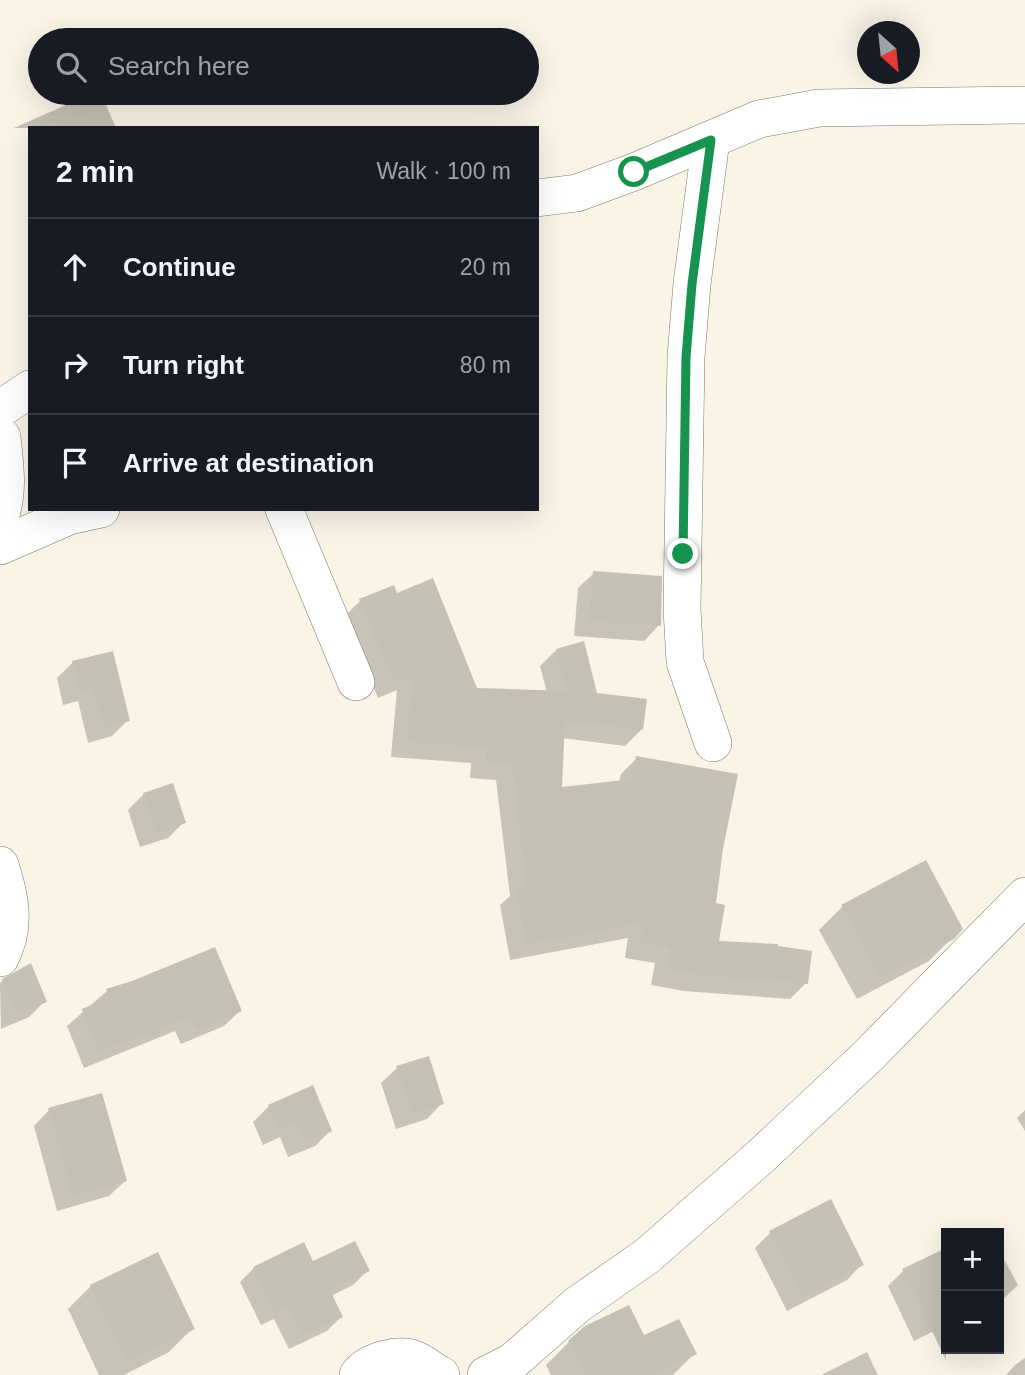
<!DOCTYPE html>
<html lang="en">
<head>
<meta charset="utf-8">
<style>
	body { margin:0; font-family:Helvetica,sans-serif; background:#242831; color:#f1f3f6 }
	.controls { position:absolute; right:21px; bottom:21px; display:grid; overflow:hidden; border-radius:0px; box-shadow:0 7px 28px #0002 }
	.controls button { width:63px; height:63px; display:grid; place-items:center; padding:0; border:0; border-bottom:2px solid #363941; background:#171b24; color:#f1f3f6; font:35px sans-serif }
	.compass { position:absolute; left:857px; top:21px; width:63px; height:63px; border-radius:50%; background:#171b24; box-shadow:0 7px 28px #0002; rotate:153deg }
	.stop { position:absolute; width:21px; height:21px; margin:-16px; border:5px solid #179350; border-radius:50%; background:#fff }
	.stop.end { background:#179350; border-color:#fff; box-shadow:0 2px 7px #0008 }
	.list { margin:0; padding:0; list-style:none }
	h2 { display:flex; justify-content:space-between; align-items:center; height:91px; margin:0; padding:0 28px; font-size:30px }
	h2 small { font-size:23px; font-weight:400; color:#9ea1a6 }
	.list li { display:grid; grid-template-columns:46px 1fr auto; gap:21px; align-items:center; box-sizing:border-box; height:98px; padding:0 28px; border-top:2px solid #363941 }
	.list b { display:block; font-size:26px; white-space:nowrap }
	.list em { font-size:23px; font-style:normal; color:#9ea1a6 }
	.icon { flex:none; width:38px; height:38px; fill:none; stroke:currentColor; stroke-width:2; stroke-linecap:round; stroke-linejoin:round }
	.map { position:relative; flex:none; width:1025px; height:1375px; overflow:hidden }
	.search { position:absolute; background:#171b24; box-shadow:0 7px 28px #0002; left:28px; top:28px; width:511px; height:77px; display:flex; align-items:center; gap:18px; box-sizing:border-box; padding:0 24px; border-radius:38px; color:#9ea1a6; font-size:26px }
	.panel { position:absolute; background:#171b24; box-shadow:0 7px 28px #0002; left:28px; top:126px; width:511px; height:385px; border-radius:0px }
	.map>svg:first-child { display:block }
	.shadow { fill:#0003 }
	.building { fill:#c5c0b4 }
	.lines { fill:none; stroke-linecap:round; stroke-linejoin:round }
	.minor-casing { stroke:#7b776b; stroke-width:38 }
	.minor { stroke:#fff; stroke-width:37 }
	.route { stroke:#179350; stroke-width:9 }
</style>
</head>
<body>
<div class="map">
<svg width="1025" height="1375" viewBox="0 0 1025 1375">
	<rect width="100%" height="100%" fill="#f9f4e6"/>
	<!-- shadow -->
	<g class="shadow">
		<polygon points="594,573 659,625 644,641 574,636 578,588"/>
		<polygon points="396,596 476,690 547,692 540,666 556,650 596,695 641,730 625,746 562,738 560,789 619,782 621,774 637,758 721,849 714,905 717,942 806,983 790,999 684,991 651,985 655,963 625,958 628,938 510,960 500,905 510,896 496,780 470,778 471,763 391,757 397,690 378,698 344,617 360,601"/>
		<polygon points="111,653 128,720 112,736 88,743 78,701 63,705 57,678 72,663"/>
		<polygon points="144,794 184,822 168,838 140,847 128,810"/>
		<polygon points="842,907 961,929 929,961 857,999 819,930"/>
		<polygon points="3,980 45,1001 29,1017 1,1029 0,983"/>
		<polygon points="107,991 240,1011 224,1026 181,1044 175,1031 84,1068 67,1026"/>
		<polygon points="397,1068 442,1103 427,1119 396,1129 381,1083"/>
		<polygon points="269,1106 330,1131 315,1146 288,1157 280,1137 263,1145 253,1122"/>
		<polygon points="49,1110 125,1181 109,1196 57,1211 34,1126"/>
		<polygon points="1025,1110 1025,1131 1017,1118"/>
		<polygon points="986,1228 990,1233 975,1233"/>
		<polygon points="771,1232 862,1264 847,1280 787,1311 755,1248"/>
		<polygon points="946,1248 946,1325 914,1341 888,1286 903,1271"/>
		<polygon points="999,1250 1018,1285 999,1303"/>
		<polygon points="313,1264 367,1271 353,1285 331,1296 341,1317 327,1331 289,1349 274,1319 261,1325 240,1282 254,1268"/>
		<polygon points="91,1286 192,1329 169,1352 124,1375 99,1375 68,1309"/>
		<polygon points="643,1338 694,1354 673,1375 551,1375 546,1365 569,1342"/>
		<polygon points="867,1352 878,1375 821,1375"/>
		<polygon points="1025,1358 1025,1375 1006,1375 1015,1365"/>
	</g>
	<!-- building -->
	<g class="building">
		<polygon points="93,93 101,93 116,128 14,128"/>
		<polygon points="593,571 662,576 661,626 589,621"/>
		<polygon points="433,578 477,688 566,691 556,649 584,641 597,693 647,699 643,730 565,721 562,787 632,779 636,756 738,774 723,849 716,903 725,905 719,941 778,944 778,946 812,951 808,984 701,975 666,969 670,948 640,942 643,923 526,945 515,888 526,886 512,764 486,763 486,748 407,742 412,676 394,683 359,599 394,585 397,593"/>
		<polygon points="113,651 130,721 104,728 93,687 79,691 72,661"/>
		<polygon points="173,783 186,823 156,833 143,793"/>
		<polygon points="926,860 963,929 954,939 880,978 841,905"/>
		<polygon points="215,947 242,1011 196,1030 191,1017 99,1053 82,1009 109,997 106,989 132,981"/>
		<polygon points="31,963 47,1002 17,1014 2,979"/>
		<polygon points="429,1056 444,1104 412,1115 396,1066"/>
		<polygon points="313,1085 332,1131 304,1143 295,1123 278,1131 268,1105"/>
		<polygon points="102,1093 127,1181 73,1196 48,1108"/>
		<polygon points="831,1199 864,1265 803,1296 769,1231"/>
		<polygon points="355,1241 370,1271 330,1290 343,1317 303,1336 288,1306 275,1313 253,1267 304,1242 313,1261"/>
		<polygon points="946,1248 946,1360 902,1269"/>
		<polygon points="158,1252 195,1329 127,1363 90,1285"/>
		<polygon points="629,1305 644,1335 679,1319 697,1354 653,1375 585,1375 568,1341 585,1326"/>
	</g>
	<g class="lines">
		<!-- minor casing -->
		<g class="minor-casing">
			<g id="minor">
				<polyline points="711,140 692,284 686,357 682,609 685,662 713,743"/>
				<polyline points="537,198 577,193 634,172 759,119 819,108 1025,105"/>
				<polyline points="0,409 30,389"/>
				<polyline points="284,509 356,682"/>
				<path d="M0 517C9 491 5 465 2 437"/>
				<polyline points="0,546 69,516 101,509"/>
				<path d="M0 865C10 896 17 927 0 958"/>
				<path d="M358 1375C368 1361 399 1352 416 1360 425 1364 432 1371 441 1375"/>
				<polyline points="486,1375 512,1362 577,1305 647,1256 759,1158 868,1056 1025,896"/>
			</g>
		</g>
		<!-- minor -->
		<use href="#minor" class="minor"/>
	</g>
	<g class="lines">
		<!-- route -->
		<polyline class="route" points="634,172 711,140 692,284 686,357 683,554"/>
	</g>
</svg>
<div class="controls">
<button>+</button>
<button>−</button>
</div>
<svg class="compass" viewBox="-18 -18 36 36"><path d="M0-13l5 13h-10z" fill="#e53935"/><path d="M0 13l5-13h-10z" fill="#9ea1a6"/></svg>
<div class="stop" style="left:634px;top:172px"></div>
<div class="stop end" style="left:683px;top:554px"></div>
<div class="search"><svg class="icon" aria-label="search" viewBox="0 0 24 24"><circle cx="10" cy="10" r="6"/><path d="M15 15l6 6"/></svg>Search here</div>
<section class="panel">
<h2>2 min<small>Walk · 100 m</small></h2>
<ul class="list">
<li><svg class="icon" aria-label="ahead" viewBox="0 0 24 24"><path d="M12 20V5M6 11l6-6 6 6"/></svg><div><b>Continue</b></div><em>20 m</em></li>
<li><svg class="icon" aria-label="right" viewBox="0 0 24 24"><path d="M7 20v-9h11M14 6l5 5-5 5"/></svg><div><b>Turn right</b></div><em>80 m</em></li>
<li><svg class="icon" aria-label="arrive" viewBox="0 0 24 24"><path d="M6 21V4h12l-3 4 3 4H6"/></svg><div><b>Arrive at destination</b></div></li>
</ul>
</section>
</div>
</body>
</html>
